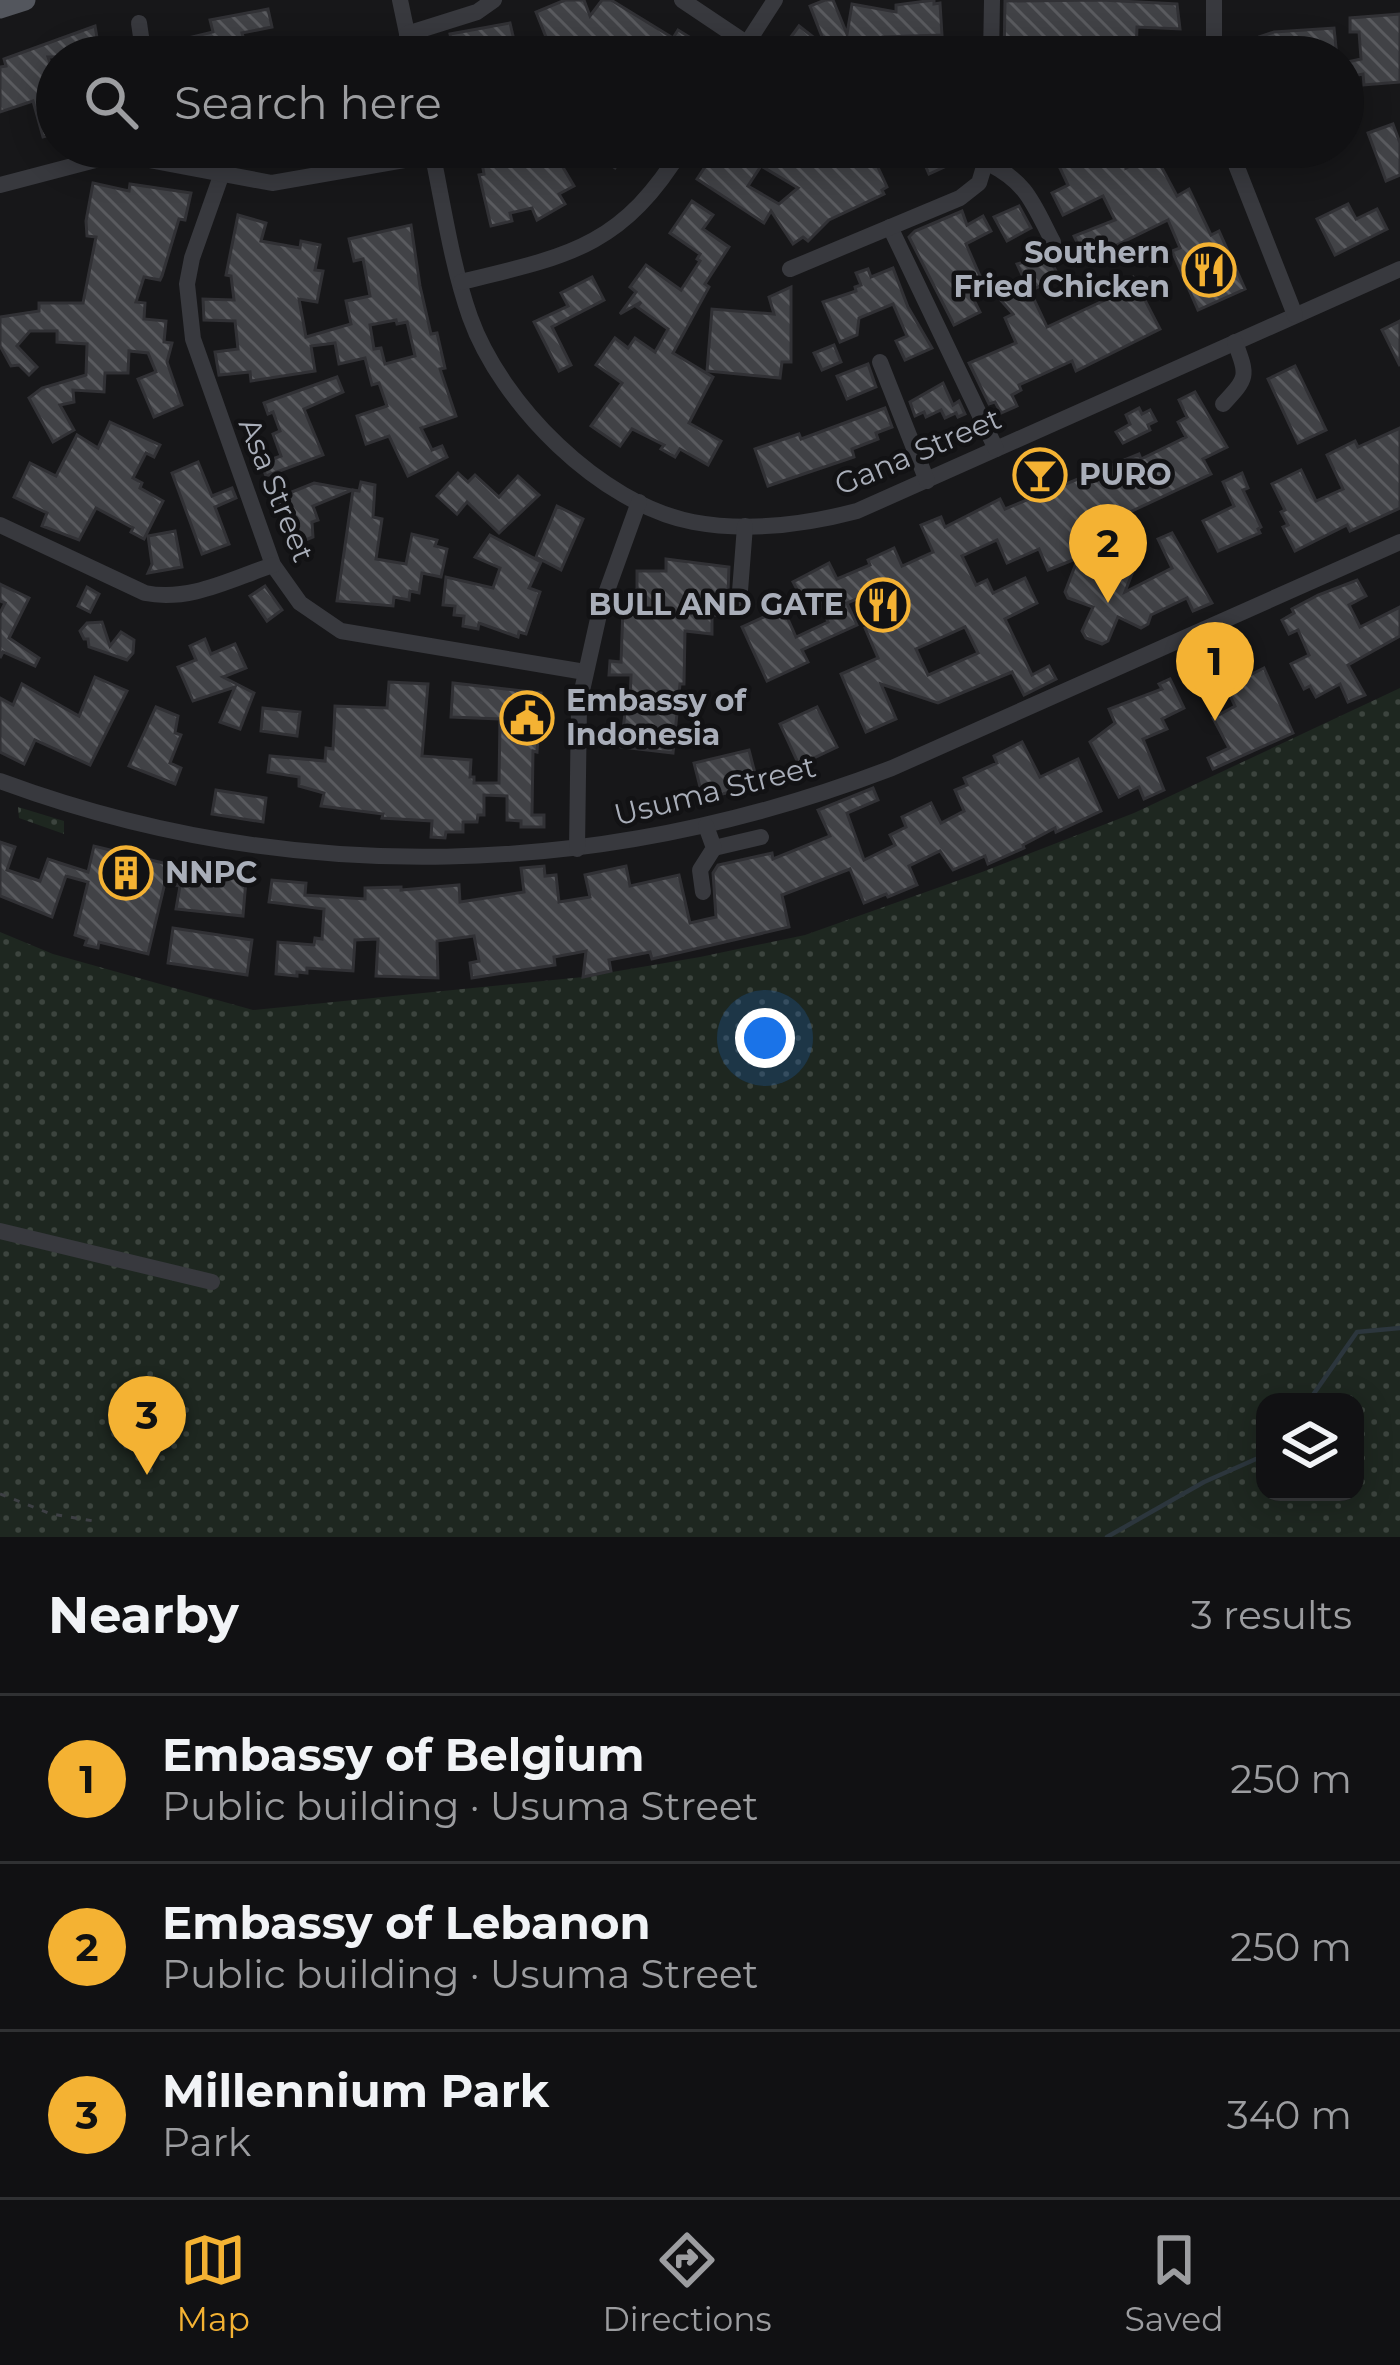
<!DOCTYPE html>
<html lang="en">
<head>
<meta charset="utf-8">
<style>
	body { margin:0; font-family:Montserrat,sans-serif; background:#1a1a1c; color:#f1f3f6 }
	.controls { position:absolute; right:36px; bottom:36px; display:grid; overflow:hidden; border-radius:24px; box-shadow:0 6px 30px #0003 }
	.controls button { width:108px; height:108px; display:grid; place-items:center; padding:0; border:0; border-bottom:3px solid #303133; background:#111113; color:#f1f3f6; font:60px sans-serif }
	.you { position:absolute; left:765px; top:1038px; width:42px; height:42px; margin:-30px; border:9px solid #fff; border-radius:50%; background:#1a73e8; box-shadow:0 0 0 18px #1a73e833 }
	.badge { display:grid; place-items:center; width:78px; height:78px; border-radius:50%; background:#f4b233; color:#111; font-size:39px; font-weight:700 }
	.pin { position:absolute; translate:-50% -99px; filter:drop-shadow(0 3px 6px #0008) }
	.pin::after { content:''; position:absolute; top:63px; width:42px; height:36px; background:inherit; clip-path:polygon(0 0,100% 0,50% 100%) }
	.list { margin:0; padding:0; list-style:none }
	h2 { display:flex; justify-content:space-between; align-items:center; height:156px; margin:0; padding:0 48px; font-size:51px }
	h2 small { font-size:39px; font-weight:400; color:#9c9da0 }
	.list li { display:grid; grid-template-columns:78px 1fr auto; gap:36px; align-items:center; box-sizing:border-box; height:168px; padding:0 48px; border-top:3px solid #303133 }
	.list b { display:block; font-size:45px; white-space:nowrap }
	.list p { margin:0; font-size:39px; white-space:nowrap; color:#9c9da0 }
	.list em { font-size:39px; font-style:normal; color:#9c9da0 }
	.icon { flex:none; width:66px; height:66px; fill:none; stroke:currentColor; stroke-width:2; stroke-linecap:round; stroke-linejoin:round }
	.map { position:relative; flex:none; width:1400px; height:1537px; overflow:hidden }
	.search { position:absolute; background:#111113; box-shadow:0 6px 30px #0003; left:36px; right:36px; top:36px; height:132px; display:flex; align-items:center; gap:30px; box-sizing:border-box; padding:0 42px; border-radius:66px; color:#9c9da0; font-size:45px }
	.sheet { height:660px; background:#111113 }
	nav { display:flex; justify-content:space-around; align-items:center; box-sizing:border-box; height:168px; border-top:3px solid #303133; background:#111113; font-size:33px; color:#9c9da0 }
	nav a { display:grid; justify-items:center; gap:6px }
	nav .on { color:#f4b233 }
	.map>svg:first-child { display:block }
	.grass { fill:url(#grass-dots); fill-rule:evenodd }
	.lines { fill:none; stroke-linecap:round; stroke-linejoin:round }
	.stream { stroke:#2c363d; stroke-width:4.5 }
	.building { fill:url(#building-back-hatch); stroke:#313135; stroke-width:3; fill-rule:evenodd }
	.path { stroke:#3e4045; stroke-width:3; stroke-dasharray:6 9; stroke-linecap:butt }
	.minor { stroke:#38393e; stroke-width:16 }
	.major { stroke:#53565d; stroke-width:21 }
	.labels { text-anchor:middle; stroke-width:9; stroke-linejoin:round; paint-order:stroke }
	.poi-label { font-size:30px; font-weight:bold; fill:#a9aeb9; stroke:#121214; text-anchor:start }
	.street-label { font-size:30px; fill:#a9aeb9; stroke:#121214 }
</style>
</head>
<body>
<div class="map">
<svg width="1400" height="1537" viewBox="0 0 1400 1537">
	<defs>
		<pattern id="grass-dots" width="8" height="8" patternUnits="userSpaceOnUse" patternTransform="scale(3)"><rect width="8" height="8" fill="#1e2720"/><path d="M2 2h.1M6 6h.1" fill="none" stroke="#3c443e" stroke-width="1.8" stroke-linecap="round"/></pattern>
		<pattern id="building-back-hatch" width="6" height="6" patternUnits="userSpaceOnUse" patternTransform="scale(3)"><rect width="6" height="6" fill="#414246"/><path d="M-1 5l2 2M0 0l6 6M5-1l2 2" fill="none" stroke="#5a5b5f"/></pattern>
	</defs>
	<rect width="100%" height="100%" fill="#171719"/>
	<!-- grass -->
	<g class="grass">
		<path d="M1400 688V1537H0V932L53 954 253 1010 583 977 700 957 805 935 982 872 1134 813ZM1265 1402H1355V1492H1265Z"/>
		<polygon points="18,807 64,821 64,834 19,818"/>
	</g>
	<g class="lines">
		<!-- stream -->
		<g class="stream">
			<polyline points="1308,1402 1357,1332 1400,1328"/>
			<polyline points="1107,1537 1204,1482 1265,1455"/>
		</g>
	</g>
	<!-- building -->
	<g class="building">
		<polygon points="565,0 584,0 590,16 602,0 611,0 673,38 678,30 699,43 691,57 554,57 536,12"/>
		<polygon points="825,0 833,0 847,34 852,4 896,12 896,5 934,0 934,4 940,3 942,35 883,37 880,57 776,57 799,26 826,47 810,6"/>
		<polygon points="1101,0 1177,4 1180,29 1137,27 1136,57 1110,57 1111,40 1073,39 1073,57 1004,57 1005,1"/>
		<polygon points="268,9 272,27 242,33 246,47 229,51 230,57 174,57 171,42 213,32 210,20"/>
		<polygon points="1400,14 1400,82 1364,85 1363,74 1343,78 1343,63 1361,59 1359,32 1350,32 1350,18"/>
		<polygon points="510,23 518,57 455,57 450,34"/>
		<polygon points="95,26 98,43 85,46 88,57 48,57 57,83 57,133 43,137 33,101 0,112 0,67 6,66 4,59"/>
		<polygon points="1334,28 1337,57 1282,57 1281,49 1254,50 1259,37 1274,32"/>
		<polygon points="1393,124 1400,143 1400,175 1386,181 1368,133"/>
		<polygon points="479,147 551,147 574,186 559,194 565,204 537,220 532,208 510,213 512,221 491,226 479,175 484,174"/>
		<polygon points="584,147 646,147 634,165 622,157 615,168"/>
		<path d="M718 147H799L793 158 824 147H883L889 160 877 165 887 187 882 190 884 194 829 220 808 241 803 237 793 244 771 211 764 223 697 179ZM761 166 798 188 779 204 748 186Z"/>
		<polygon points="917,147 946,147 953,163 929,174"/>
		<polygon points="1100,148 1126,148 1126,168 1154,153 1177,196 1189,189 1211,235 1219,231 1245,289 1198,310 1172,251 1180,248 1168,220 1113,247 1116,252 1104,258 1101,253 1086,261 1074,236 1115,220 1103,196 1063,215 1052,193 1068,185 1059,166 1050,166 1049,154 1070,154 1070,164"/>
		<polygon points="93,183 129,191 130,184 191,193 185,220 179,219 162,276 160,280 144,277 136,302 145,303 144,319 166,321 164,342 172,343 167,362 182,405 154,417 138,379 156,372 148,353 129,351 128,373 105,373 104,392 73,390 74,402 60,405 74,430 53,442 29,398 42,388 86,375 87,344 57,342 57,331 30,331 17,346 37,367 29,375 19,365 11,366 0,346 0,317 39,311 39,303 83,303 96,237 87,236 86,221"/>
		<polygon points="692,201 713,215 703,229 729,247 705,284 709,287 673,353 713,377 689,423 721,441 708,465 680,449 675,457 661,449 664,445 632,429 620,446 591,426 622,383 596,365 615,338 628,348 635,338 655,352 668,329 637,307 641,302 620,314 636,292 630,287 646,265 681,290 700,261 697,259 700,254 670,233"/>
		<polygon points="1348,204 1356,219 1377,209 1387,229 1335,255 1317,219"/>
		<polygon points="1019,206 1031,228 1007,241 994,217"/>
		<polygon points="962,211 967,225 983,216 991,231 966,244 987,292 973,298 980,312 954,325 909,237 915,231"/>
		<path d="M238 215 266 223 261 241 300 248 301 241 320 245 315 270 323 271 317 302 299 299 306 337 351 324 346 301 370 296 363 259 354 261 349 239 411 225 420 286 431 334 437 333 445 368 440 369 456 416 421 428 432 450 442 446 447 457 408 476 389 436 366 444 357 416 387 406 379 383 372 385 365 358 339 364 335 343 311 346 315 371 251 381 250 372 219 375 215 352 238 349 235 321 204 320 203 299 234 300 231 276 226 275ZM396 320 397 324 407 322 415 356 385 364 381 348 374 349 370 325Z"/>
		<polygon points="1048,255 1059,277 1030,291 1047,327 1107,299 1104,292 1133,277 1160,329 1076,371 1072,361 1019,385 1021,390 1012,395 1017,406 1001,413 995,402 989,404 969,363 1016,343 1005,318 1013,314 998,297 1025,281 1017,264"/>
		<polygon points="893,268 908,307 932,348 905,360 896,341 907,336 893,304 859,318 857,335 840,342 823,302 856,291 855,287 861,285 856,273 868,269 871,277"/>
		<polygon points="592,277 604,300 552,327 571,365 559,371 534,322 568,306 561,293"/>
		<polygon points="791,287 791,362 782,362 780,378 707,371 712,309 774,314 769,297"/>
		<polygon points="1400,321 1400,366 1382,330"/>
		<polygon points="834,345 841,362 822,370 814,353"/>
		<polygon points="868,364 876,387 847,399 837,376"/>
		<polygon points="1295,366 1326,430 1298,443 1268,379"/>
		<polygon points="337,377 343,392 304,409 323,455 266,476 261,463 281,456 273,434 280,431 273,412 268,414 264,403"/>
		<polygon points="943,383 953,405 959,401 965,414 958,417 956,413 945,418 941,410 926,417 924,412 915,416 910,402"/>
		<path d="M1195 392 1227 447 1203 459 1211 474 1130 512 1144 543 1127 552 1135 566 1125 592 1172 568 1158 539 1172 533 1212 603 1193 611 1187 598 1151 615 1148 624 1141 628 1118 617 1108 641 1102 644 1086 638 1082 631 1093 607 1068 598 1065 592 1078 558 1048 570 1039 549 1007 563 997 540 962 556 976 585 987 580 993 593 1025 578 1037 603 1005 619 1032 675 1049 666 1056 679 1024 695 1012 672 938 703 881 684 896 719 866 732 841 674 878 658 865 628 881 621 870 593 847 603 857 625 802 650 808 662 767 681 742 627 783 608 796 637 828 622 816 594 803 601 793 582 829 563 837 579 870 565 868 560 894 548 902 566 933 552 921 525 941 517 945 527 1000 499 1005 509 1139 454 1141 459 1186 437 1178 422 1187 417 1179 400ZM965 627 978 653 928 675 916 649Z"/>
		<polygon points="885,408 892,427 876,433 878,439 852,449 854,457 768,486 755,449 799,434 801,439"/>
		<polygon points="1139,408 1142,414 1150,410 1156,421 1148,425 1150,430 1123,443 1116,432 1130,424 1126,415"/>
		<polygon points="110,422 160,445 154,457 146,453 133,478 142,483 140,488 163,501 144,539 131,532 133,528 96,508 79,540 42,526 47,513 14,497 30,463 56,476 77,435 98,448"/>
		<polygon points="1400,428 1400,508 1350,531 1347,525 1295,551 1283,527 1288,525 1281,512 1285,510 1272,484 1301,470 1316,501 1343,489 1327,455 1355,441 1358,447"/>
		<polygon points="198,462 212,496 232,488 236,498 215,507 229,544 202,554 172,473"/>
		<polygon points="458,473 468,482 475,475 499,497 518,476 539,495 499,533 467,502 457,514 437,496"/>
		<polygon points="1242,473 1248,488 1243,490 1261,527 1258,529 1260,533 1218,551 1203,521 1234,506 1223,482"/>
		<polygon points="361,482 375,485 373,517 382,519 376,559 406,564 412,534 437,540 435,546 447,549 441,577 422,573 419,593 410,591 409,600 394,597 393,606 337,601 353,490 359,491"/>
		<polygon points="314,483 352,490 313,506 318,520 312,522 313,537 291,546 277,498"/>
		<polygon points="557,506 583,519 561,570 536,557"/>
		<polygon points="175,531 182,567 148,573 152,564 148,536"/>
		<polygon points="490,535 541,562 529,588 540,592 526,634 519,632 518,637 479,623 478,629 463,626 464,616 454,615 455,606 443,605 446,577 493,588 500,568 475,557"/>
		<polygon points="666,559 729,567 727,616 712,615 712,634 685,631 684,684 680,684 673,753 621,747 626,704 630,704 631,675 609,675 610,661 621,662 623,607 637,610 637,571 666,571"/>
		<polygon points="1357,580 1366,596 1349,605 1360,627 1400,607 1400,636 1348,665 1365,695 1348,702 1340,684 1316,697 1310,686 1304,689 1291,664 1309,655 1298,630 1289,634 1282,620 1294,613 1292,609 1318,595"/>
		<polygon points="0,584 29,598 9,638 39,658 35,666 3,652 0,658 0,613 5,603 0,601"/>
		<polygon points="265,586 282,610 267,621 250,596"/>
		<polygon points="87,587 99,594 90,612 78,606"/>
		<polygon points="102,622 110,646 121,632 134,640 133,653 127,660 89,647 88,639 84,639 80,631 87,623"/>
		<polygon points="205,639 211,654 235,644 246,668 223,677 254,693 240,729 220,722 235,687 193,701 178,667 196,660 190,646"/>
		<polygon points="1264,668 1293,733 1213,769 1208,758 1229,748 1213,718 1235,706 1226,687"/>
		<polygon points="95,677 127,691 90,765 35,740 24,764 0,752 0,698 13,705 22,684 79,716"/>
		<polygon points="1170,679 1184,708 1162,719 1167,729 1143,739 1164,790 1144,799 1139,787 1119,797 1090,742 1115,723 1109,709 1162,689 1159,684"/>
		<polygon points="389,682 428,684 422,756 471,760 470,777 474,777 474,783 499,783 500,719 451,717 453,683 541,693 537,752 533,751 532,815 544,815 544,827 521,827 521,821 507,820 507,796 484,795 484,815 478,815 477,822 463,822 463,832 446,832 445,838 431,837 432,821 382,818 383,814 321,806 324,793 299,786 299,777 268,772 270,756 325,761 326,748 333,749 335,706 387,708"/>
		<polygon points="156,707 178,716 175,733 181,735 170,763 181,768 175,784 129,766"/>
		<polygon points="817,707 837,747 799,765 780,724"/>
		<polygon points="263,708 300,712 297,736 261,731"/>
		<polygon points="1022,742 1040,777 1078,759 1101,811 1056,832 1055,828 1023,845 1024,848 988,864 985,856 953,870 940,851 909,866 917,885 888,897 886,894 864,903 850,869 782,895 789,927 652,959 650,952 609,960 611,971 583,977 586,951 554,957 555,965 472,978 470,963 479,961 474,936 437,941 438,978 376,976 378,939 355,940 353,971 307,968 307,973 297,972 297,976 276,974 278,942 314,945 315,938 322,939 324,909 269,902 272,880 306,883 305,895 365,899 365,888 401,887 401,890 459,885 460,902 524,892 521,868 544,866 545,876 556,875 559,902 590,897 585,875 626,866 630,886 679,875 690,923 716,917 713,873 718,865 772,853 773,859 830,836 818,810 873,788 878,800 847,813 864,860 895,845 890,835 906,827 902,817 931,803 941,823 964,811 955,790 967,785 964,778 997,763 994,756"/>
		<polygon points="749,750 756,777 740,781 742,789 703,799 694,763"/>
		<polygon points="216,790 266,798 263,822 212,814"/>
		<polygon points="0,842 15,847 7,870 40,881 48,859 88,872 94,846 167,864 166,871 193,874 194,861 235,865 233,878 246,880 243,916 176,909 180,886 165,883 148,954 99,942 98,948 85,945 87,939 75,935 88,882 66,876 52,917 0,896"/>
		<polygon points="173,928 252,940 247,975 168,963"/>
	</g>
	<g class="lines">
		<!-- path -->
		<polyline class="path" points="0,1494 51,1514 100,1522"/>
		<!-- minor -->
		<g class="minor">
			<polyline points="400,0 412,57"/>
			<polyline points="682,0 746,43"/>
			<polyline points="1214,0 1214,57"/>
			<polyline points="139,23 144,57"/>
			<polyline points="407,34 477,12 494,0"/>
			<polyline points="738,57 775,0"/>
			<polyline points="991,57 992,0"/>
			<path d="M431 147C443 203 451 263 470 317 501 404 600 504 693 522 747 532 804 525 857 511L1400 269"/>
			<polyline points="1229,147 1295,315"/>
			<path d="M988 163C1028 183 1033 204 1053 242"/>
			<polyline points="221,176 192,258 187,284 193,339 273,565 300,603 341,631 585,672"/>
			<polyline points="0,185 103,158 133,157 272,183 433,155"/>
			<polyline points="890,227 996,449"/>
			<polyline points="790,269 960,198 979,183 990,147"/>
			<path d="M461 282C569 256 622 247 683 147"/>
			<polyline points="880,362 927,481"/>
			<path d="M1223 404C1248 377 1248 377 1235 342"/>
			<path d="M0 525 145 593C190 602 231 579 273 565"/>
			<polyline points="739,604 745,526"/>
			<path d="M0 781C292 889 602 879 892 768L1400 542"/>
			<polyline points="714,848 761,837"/>
			<polyline points="577,849 579,704 600,610 639,502"/>
			<polyline points="703,892 700,870 714,848 706,826"/>
			<polyline points="0,1231 212,1282"/>
		</g>
		<!-- major -->
		<polyline class="major" points="0,8 25,0"/>
	</g>
	<!-- icons -->
	<defs>
		<g id="restaurant-ring" transform="scale(2.7)"><circle r="9.5" fill="#121214" stroke="#f4b233" stroke-width="1.5"/><path d="M-5-6h1v4h1v-4h1v4h1v-4h1v5L-1.5 .5V6h-2V.5L-5-1ZM5-6V6H3V1.5H1.5Q1.5-4 5-6Z" fill="#f4b233"/></g>
		<g id="bar-ring" transform="scale(2.7)"><circle r="9.5" fill="#121214" stroke="#f4b233" stroke-width="1.5"/><path d="M-6-5H6L.8 .8V4.5H3.5V6h-7V4.5H-.8V.8Z" fill="#f4b233"/></g>
		<g id="civic-ring" transform="scale(2.7)"><circle r="9.5" fill="#121214" stroke="#f4b233" stroke-width="1.5"/><path d="M-.6-6.5H3V-4.5H.6V-3L4-1V1h2V6H-6V1h2V-1L-.6-3ZM-1.2 2.5V6h2.4V2.5Z" fill="#f4b233"/></g>
		<g id="building-ring" transform="scale(2.7)"><circle r="9.5" fill="#121214" stroke="#f4b233" stroke-width="1.5"/><path d="M-4-6H4V6H1V3H-1V6H-4ZM-2.5-4.3h1.7v1.8h-1.7ZM.8-4.3h1.7v1.8H.8ZM-2.5-1h1.7V.8h-1.7ZM.8-1h1.7V.8H.8Z" fill="#f4b233"/></g>
	</defs>
	<g fill-rule="evenodd">
		<use href="#restaurant-ring" x="1209" y="270"/>
		<use href="#bar-ring" x="1040" y="475"/>
		<use href="#restaurant-ring" x="883" y="605"/>
		<use href="#civic-ring" x="527" y="718"/>
		<use href="#building-ring" x="126" y="873"/>
	</g>
	<g class="labels">
		<!-- poi labels -->
		<g class="poi-label">
			<text x="1170" y="263" text-anchor="end">Southern<tspan x="1170" dy="34">Fried Chicken</tspan></text>
			<text x="1079" y="485">PURO</text>
			<text x="844" y="615" text-anchor="end">BULL AND GATE</text>
			<text x="566" y="711">Embassy of<tspan x="566" dy="34">Indonesia</tspan></text>
			<text x="165" y="883">NNPC</text>
		</g>
		<!-- street labels -->
		<g class="street-label">
			<text transform="translate(918 452) rotate(-23)" y="10">Gana Street</text>
			<text transform="translate(276 490) rotate(68)" y="10">Asa Street</text>
			<text transform="translate(715 791) rotate(-14)" y="10">Usuma Street</text>
		</g>
	</g>
</svg>
<div class="controls">
<button><svg class="icon" aria-label="layers" viewBox="0 0 24 24"><path d="M12 4l9 5-9 5-9-5zM3 14l9 5 9-5"/></svg></button>
</div>
<div class="you"></div>
<div class="pin badge" style="left:1215px;top:721px">1</div>
<div class="pin badge" style="left:1108px;top:603px">2</div>
<div class="pin badge" style="left:147px;top:1475px">3</div>
<div class="search"><svg class="icon" aria-label="search" viewBox="0 0 24 24"><circle cx="10" cy="10" r="6"/><path d="M15 15l6 6"/></svg>Search here</div>
</div>
<section class="sheet">
<h2>Nearby<small>3 results</small></h2>
<ul class="list">
<li><span class="badge">1</span><div><b>Embassy of Belgium</b><p>Public building · Usuma Street</p></div><em>250 m</em></li>
<li><span class="badge">2</span><div><b>Embassy of Lebanon</b><p>Public building · Usuma Street</p></div><em>250 m</em></li>
<li><span class="badge">3</span><div><b>Millennium Park</b><p>Park</p></div><em>340 m</em></li>
</ul>
</section>
<nav>
<a class="on"><svg class="icon" aria-label="map" viewBox="0 0 24 24"><path d="M3 6l6-2 6 2 6-2v14l-6 2-6-2-6 2zM9 4v14M15 6v14"/></svg>Map</a>
<a><svg class="icon" aria-label="directions" viewBox="0 0 24 24"><path d="M12 3l9 9-9 9-9-9zM9 14v-3h6M13 9l2 2-2 2"/></svg>Directions</a>
<a><svg class="icon" aria-label="saved" viewBox="0 0 24 24"><path d="M7 4h10v16l-5-4-5 4z"/></svg>Saved</a>
</nav>
</body>
</html>
